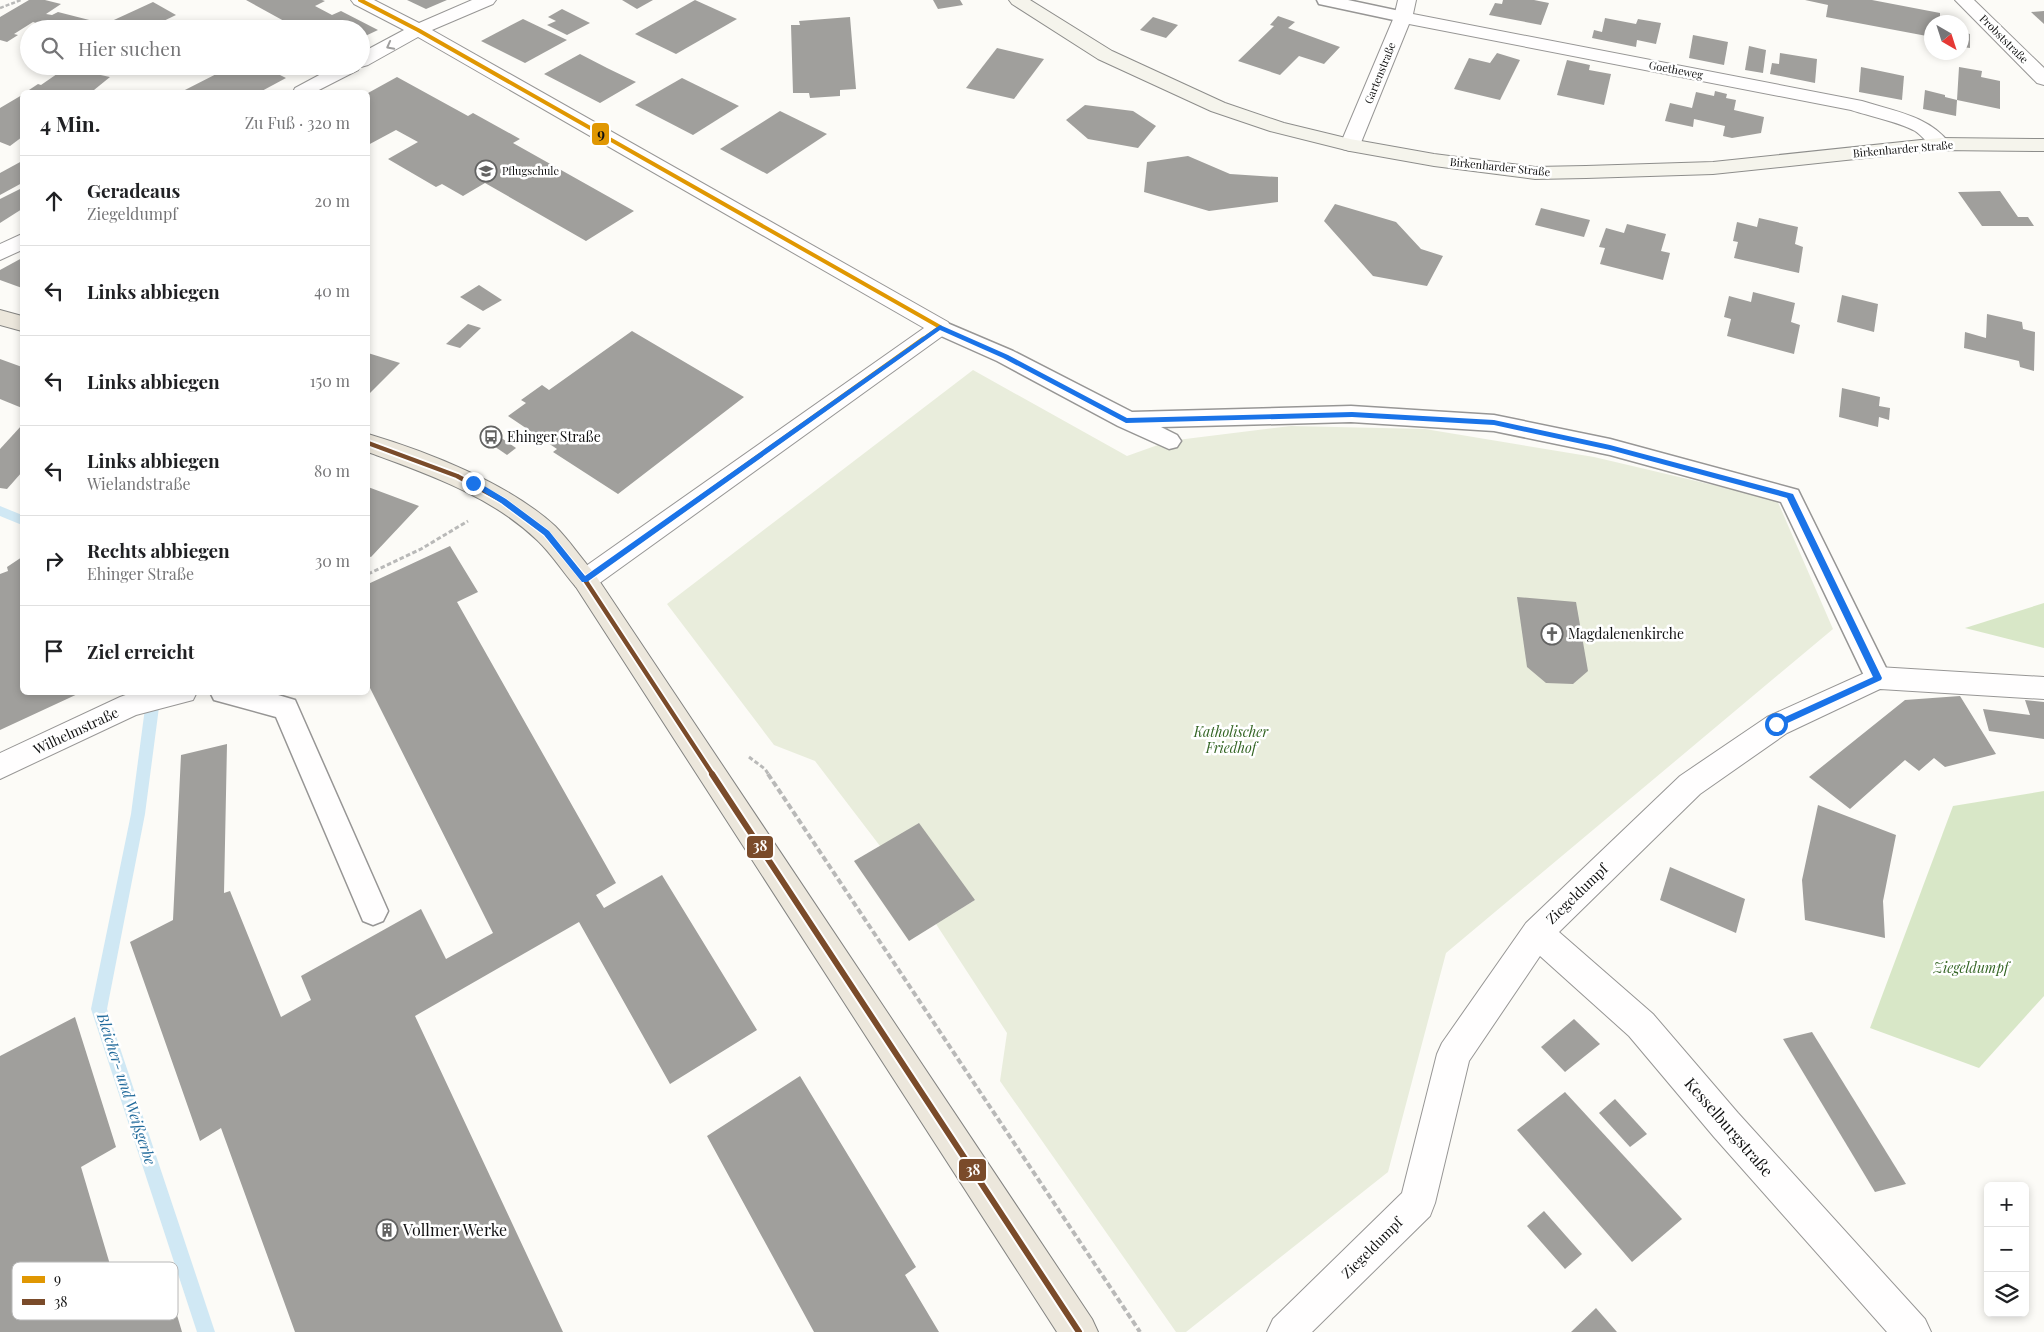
<!DOCTYPE html>
<html lang="de">
<head>
<meta charset="utf-8">
<style>
	body { margin:0; font-family:"Playfair Display",serif; background:#f2f2f2; color:#202124 }
	.controls { position:absolute; right:15px; bottom:15px; display:grid; overflow:hidden; border-radius:8px; box-shadow:0 2px 8px #0003 }
	.controls button { width:45px; height:45px; display:grid; place-items:center; padding:0; border:0; border-bottom:1px solid #e0e0e0; background:#fff; color:#202124; font:25px sans-serif }
	.compass { position:absolute; left:1924px; top:15px; width:45px; height:45px; border-radius:50%; background:#fff; box-shadow:0 2px 8px #0003; rotate:141deg }
	.stop { position:absolute; width:15px; height:15px; margin:-11px; border:4px solid #1a73e8; border-radius:50%; background:#fff }
	.stop.end { background:#1a73e8; border-color:#fff; box-shadow:0 1px 5px #0008 }
	.list { margin:0; padding:0; list-style:none }
	h2 { display:flex; justify-content:space-between; align-items:center; height:65px; margin:0; padding:0 20px; font-size:21px }
	h2 small { font-size:16px; font-weight:400; color:#757577 }
	.list li { display:grid; grid-template-columns:32px 1fr auto; gap:15px; align-items:center; box-sizing:border-box; height:90px; padding:0 20px; border-top:1px solid #e0e0e0 }
	.list b { display:block; font-size:19px; white-space:nowrap }
	.list p { margin:0; font-size:16px; white-space:nowrap; color:#757577 }
	.list em { font-size:16px; font-style:normal; color:#757577 }
	.icon { flex:none; width:28px; height:28px; fill:none; stroke:currentColor; stroke-width:2; stroke-linecap:round; stroke-linejoin:round }
	.map { position:relative; flex:none; width:2044px; height:1332px; overflow:hidden }
	.search { position:absolute; background:#fff; box-shadow:0 2px 8px #0003; left:20px; top:20px; width:350px; height:55px; display:flex; align-items:center; gap:12px; box-sizing:border-box; padding:0 18px; border-radius:28px; color:#757577; font-size:19px }
	.panel { position:absolute; background:#fff; box-shadow:0 2px 8px #0003; left:20px; top:90px; width:350px; height:605px; border-radius:8px }
	.map>svg:first-child { display:block }
	.forest { fill:#d8e7c7 }
	.cemetery { fill:#e9eddc }
	.lines { fill:none; stroke-linecap:round; stroke-linejoin:round }
	.stream { fill:#d0e8f4; fill-rule:evenodd }
	.building { fill:#a09f9c }
	.lane-casing { stroke:#979695; stroke-width:3 }
	.street-casing { stroke:#979695; stroke-width:2 }
	.secondary-casing { stroke:#8d8d8b; stroke-width:2 }
	.primary-casing { stroke:#848482; stroke-width:2 }
	.path-far2 { stroke:#b9b9b8; stroke-width:2.5; stroke-dasharray:4 2; stroke-linecap:butt }
	.path-far1 { stroke:#b9b9b8; stroke-width:3; stroke-dasharray:4.5 2.5; stroke-linecap:butt }
	.path { stroke:#b9b9b8; stroke-width:4; stroke-dasharray:6 3; stroke-linecap:butt }
	.lane { fill:#fffefe; fill-rule:evenodd }
	.street { fill:#fffefe; fill-rule:evenodd }
	.secondary { fill:#f5f4ec; fill-rule:evenodd }
	.primary { fill:#ece7dc; fill-rule:evenodd }
	.bus-1-far1-casing { stroke:#fff; stroke-width:6 }
	.bus-1-casing { stroke:#fff; stroke-width:8 }
	.bus-2-far1-casing { stroke:#fff; stroke-width:8 }
	.bus-2-casing { stroke:#fff; stroke-width:10 }
	.bus-1-far1 { stroke:#e09702; stroke-width:4 }
	.bus-1 { stroke:#e09702; stroke-width:4.5 }
	.bus-2-far1 { stroke:#7a4b2a; stroke-width:4.5 }
	.bus-2 { stroke:#7a4b2a; stroke-width:6 }
	.oneway { stroke:#a09f9f }
	.route { fill:#1a73e8 }
	.labels { text-anchor:middle; stroke-width:5; stroke-linejoin:round; paint-order:stroke }
	.far-street-label { font-size:11px; fill:#111; stroke:#fff }
	.far-poi-label { font-size:11px; fill:#111; stroke:#fff; text-anchor:start }
	.poi-label { font-size:14px; fill:#111; stroke:#fff; text-anchor:start }
	.street-label { font-size:14px; fill:#111; stroke:#fff }
	.park-label { font-size:14px; font-style:italic; fill:#346524; stroke:#fff }
	.water-label { font-size:15px; font-style:italic; fill:#216a9b; stroke:#fff }
	.near-street-label { font-size:16px; fill:#111; stroke:#fff }
	.near-poi-label { font-size:16px; fill:#111; stroke:#fff; text-anchor:start }
	.key { fill:#fff; stroke:#b8b8b8; stroke-width:1 }
	.key-label { font-size:14px; fill:#111 }
	.line-badge { stroke:#fff; stroke-width:2 }
	.badge-label { font-size:14px; text-anchor:middle; font-weight:bold; fill:#fff }
	.pale-badge-label { font-size:14px; text-anchor:middle; font-weight:bold; fill:#111 }
</style>
</head>
<body>
<div class="map">
<svg width="2044" height="1332" viewBox="0 0 2044 1332">
	<rect width="100%" height="100%" fill="#fcfbf7"/>
	<!-- forest -->
	<g class="forest">
		<polygon points="2044,603 2044,648 1965,628"/>
		<polygon points="2044,791 2044,996 1979,1068 1870,1028 1953,806"/>
	</g>
	<!-- cemetery -->
	<polygon class="cemetery" points="973,370 1127,456 1169,441 1291,426 1425,429 1594,457 1777,500 1833,629 1446,953 1388,1172 1186,1332 1176,1332 1000,1081 1007,1033 936,924 975,900 880,846 815,761 774,745 667,604"/>
	<g class="lines">
		<!-- stream -->
		<g class="stream">
			<polygon points="0,506 22,515 22,525 0,516"/>
			<polygon points="161,692 145,814 107,1009 215,1332 197,1332 91,1009 131,814 147,693"/>
		</g>
	</g>
	<!-- building -->
	<g class="building">
		<polygon points="29,0 45,0 61,4 46,14 52,15 58,12 101,23 93,29 55,29 33,22 14,34 18,35 7,42 0,40 0,17"/>
		<polygon points="246,0 322,0 325,1 315,6 332,15 341,11 378,30 361,38 361,29 268,29 284,21"/>
		<polygon points="407,0 447,0 426,9"/>
		<polygon points="622,0 653,0 637,9"/>
		<polygon points="695,0 737,19 676,54 635,34"/>
		<polygon points="933,0 960,0 963,5 938,9"/>
		<polygon points="1503,0 1534,0 1549,3 1541,25 1489,15 1495,3 1502,4"/>
		<polygon points="1805,0 1872,0 1940,13 1940,22 1932,22 1932,37 1826,17 1828,5"/>
		<polygon points="153,2 176,15 147,29 110,29 103,25"/>
		<polygon points="562,9 590,23 567,35 547,25 556,21 548,17"/>
		<polygon points="2044,11 2044,24 2031,12"/>
		<polygon points="1278,16 1295,22 1288,28 1340,47 1324,64 1299,56 1280,75 1238,61 1274,26 1270,25"/>
		<polygon points="850,17 856,89 840,90 840,96 810,98 809,93 793,93 791,25 800,25 799,21"/>
		<polygon points="1153,17 1178,25 1166,38 1140,30"/>
		<polygon points="1605,18 1636,24 1638,19 1661,23 1656,44 1637,40 1636,47 1592,38 1594,30 1602,32"/>
		<polygon points="523,19 567,40 525,63 481,41"/>
		<polygon points="1962,32 1970,34 1970,48 1962,47"/>
		<polygon points="1693,35 1728,42 1724,65 1689,58"/>
		<polygon points="1749,46 1766,50 1763,73 1745,70"/>
		<polygon points="997,48 1044,59 1014,99 966,88"/>
		<polygon points="1497,53 1520,60 1500,100 1454,89 1469,58 1490,63"/>
		<polygon points="1780,53 1817,59 1815,83 1770,74 1772,63 1779,64"/>
		<polygon points="580,54 607,68 636,82 600,103 544,74"/>
		<polygon points="1567,60 1590,65 1589,70 1611,74 1604,105 1557,95"/>
		<polygon points="82,66 102,69 96,74 110,77 94,90 93,92 26,92 38,84 41,85 67,67 77,70"/>
		<polygon points="232,66 266,66 257,71 264,75 272,71 286,78 260,92 181,92"/>
		<polygon points="1861,67 1904,76 1902,100 1859,92"/>
		<polygon points="1959,67 1982,71 1981,77 2000,81 2000,109 1957,100"/>
		<polygon points="397,77 468,116 473,113 520,139 513,143 634,211 586,241 485,183 463,196 442,184 436,187 388,159 418,142 396,130 368,145 368,93"/>
		<polygon points="682,78 739,106 693,135 635,105"/>
		<polygon points="1925,90 1945,95 1945,97 1957,100 1956,116 1923,109"/>
		<polygon points="1715,91 1727,94 1726,98 1736,100 1734,110 1764,117 1761,133 1732,138 1723,136 1725,126 1694,119 1693,127 1665,121 1670,103 1692,108 1696,92 1714,96"/>
		<polygon points="22,95 22,137 10,146 0,142 0,108"/>
		<polygon points="1085,105 1133,111 1156,126 1138,148 1088,139 1066,120"/>
		<polygon points="780,111 827,134 767,174 720,149"/>
		<polygon points="1188,156 1230,174 1278,177 1278,202 1209,211 1144,192 1147,162"/>
		<polygon points="22,161 22,183 0,195 0,173"/>
		<polygon points="22,188 22,209 0,223 0,199"/>
		<polygon points="2000,191 2018,217 2028,217 2034,226 1982,226 1958,192"/>
		<polygon points="1335,204 1396,222 1421,249 1443,256 1427,286 1373,276 1324,221"/>
		<polygon points="1541,208 1590,220 1584,237 1535,225"/>
		<polygon points="1759,218 1798,227 1795,244 1803,247 1799,273 1734,258 1738,242 1733,241 1737,222 1757,227"/>
		<polygon points="1627,224 1666,234 1661,251 1670,253 1663,280 1600,264 1605,248 1599,247 1606,228 1624,233"/>
		<polygon points="22,258 22,288 0,280 0,270"/>
		<polygon points="479,285 502,300 483,311 460,297"/>
		<polygon points="1753,292 1795,303 1791,322 1800,325 1794,354 1727,336 1731,319 1724,317 1729,296 1751,302"/>
		<polygon points="1842,295 1878,304 1874,332 1837,322"/>
		<polygon points="1987,314 2022,322 2023,329 2035,332 2034,371 2020,367 2019,361 1964,348 1965,332 1986,338"/>
		<polygon points="468,324 481,328 460,348 446,344"/>
		<polygon points="632,331 744,397 618,494 553,452 557,449 508,416 526,403 521,400 542,385 549,390"/>
		<polygon points="368,353 400,363 368,395"/>
		<polygon points="0,359 22,367 22,408 0,399"/>
		<polygon points="1842,388 1880,397 1879,406 1890,408 1889,420 1879,417 1878,427 1839,417"/>
		<polygon points="22,425 22,472 7,489 0,488 0,449"/>
		<polygon points="500,437 516,448 507,455 491,444"/>
		<polygon points="368,487 419,506 371,557 368,556"/>
		<polygon points="450,546 478,592 457,602 616,883 596,895 604,908 662,875 757,1030 670,1084 579,922 415,1016 563,1332 295,1332 221,1128 200,1141 130,942 173,920 181,755 227,744 224,893 230,891 281,1017 311,1000 301,976 421,909 446,959 493,933 368,684 368,584"/>
		<polygon points="22,557 22,692 82,692 0,730 0,574 8,571 7,567"/>
		<polygon points="1517,597 1576,602 1588,671 1573,684 1546,683 1527,667"/>
		<polygon points="1960,696 1996,754 1945,767 1934,758 1919,771 1905,760 1850,809 1809,777 1905,700"/>
		<polygon points="2025,700 2044,702 2044,739 1989,731 1983,709 2030,715"/>
		<polygon points="1818,805 1896,835 1883,901 1885,938 1805,920 1802,880"/>
		<polygon points="919,823 975,900 909,941 854,861"/>
		<polygon points="1670,867 1745,899 1736,933 1660,900"/>
		<polygon points="75,1017 116,1147 81,1167 125,1315 169,1288 182,1332 0,1332 0,1056"/>
		<polygon points="1574,1019 1600,1044 1565,1072 1541,1047"/>
		<polygon points="1812,1032 1906,1184 1875,1192 1783,1039"/>
		<polygon points="800,1076 916,1267 905,1275 939,1332 814,1332 707,1136"/>
		<polygon points="1565,1092 1682,1219 1632,1262 1517,1130"/>
		<polygon points="1615,1099 1647,1134 1630,1147 1599,1113"/>
		<polygon points="1544,1211 1582,1254 1565,1269 1527,1226"/>
		<polygon points="1596,1308 1617,1332 1571,1332"/>
	</g>
	<g class="lines">
		<!-- lane casing -->
		<g class="lane-casing">
			<g id="lane">
				<polygon points="1317,0 1348,0 1409,13 1412,17 1409,21 1403,22 1319,4"/>
				<polygon points="940,320 1013,351 1132,412 1351,406 1494,415 1610,439 1798,490 1891,678 1887,686 1878,689 1869,686 1781,502 1610,455 1494,431 1351,422 1161,427 1177,435 1181,441 1177,447 1169,449 1118,426 997,361 932,332 929,327 932,322"/>
				<polygon points="210,692 268,692 295,700 388,911 383,921 373,925 363,921 276,717 214,700"/>
			</g>
		</g>
		<!-- street casing -->
		<g class="street-casing">
			<g id="street">
				<polygon points="351,0 374,0 419,23 472,0 496,0 493,4 432,30 948,322 951,327 948,332 594,587 585,590 576,587 572,580 576,573 924,328 418,37 368,65 361,67 360,66 358,70 315,92 293,92 295,88 336,66 361,66 361,53 404,30 354,4"/>
				<path d="M1398 0H1416L1413 14 1862 101C1893 111 1930 116 1950 144L1947 148C1931 152 1927 139 1915 131 1899 122 1869 116 1851 110L1409 24 1360 145 1357 149 1350 151 1343 149 1340 145 1394 17Z"/>
				<polygon points="1955,0 1974,0 2044,68 2044,85 2037,83"/>
				<polygon points="22,234 22,250 0,260 0,244"/>
				<polygon points="1878,667 2044,677 2044,699 1880,689 1787,733 1700,794 1559,932 1653,1014 1738,1113 1925,1319 1931,1332 1887,1332 1714,1137 1629,1036 1540,956 1469,1061 1435,1203 1430,1216 1312,1332 1267,1332 1273,1319 1402,1193 1437,1054 1442,1043 1526,923 1680,776 1767,717"/>
				<polygon points="134,692 197,692 193,700 136,715 0,779 0,753 120,697"/>
			</g>
		</g>
		<!-- secondary casing -->
		<g class="secondary-casing">
			<polygon id="secondary" points="1009,0 1030,0 1112,51 1225,103 1284,123 1350,139 1434,154 1535,167 1586,166 1713,162 1940,138 2044,139 2044,151 1940,150 1713,174 1586,178 1535,179 1434,166 1350,151 1270,131 1211,111 1098,59 1012,4"/>
		</g>
		<!-- primary casing -->
		<g class="primary-casing">
			<g id="primary">
				<polygon points="0,310 22,316 22,331 0,325"/>
				<path d="M368 434C428 452 508 483 555 526 569 540 581 558 594 573L1092 1319 1098 1332H1057L576 587C563 572 551 553 537 540 490 495 427 474 368 452Z"/>
			</g>
		</g>
		<!-- path-far2 -->
		<polyline class="path-far2" points="0,8 21,0"/>
		<!-- path-far1 -->
		<g class="path-far1">
			<polyline points="368,574 421,549 468,521"/>
			<polyline points="749,757 765,769 769,775"/>
		</g>
		<!-- path -->
		<polyline class="path" points="768,774 1140,1332"/>
		<!-- lane -->
		<use href="#lane" class="lane"/>
		<!-- street -->
		<use href="#street" class="street"/>
		<!-- secondary -->
		<use href="#secondary" class="secondary"/>
		<!-- primary -->
		<use href="#primary" class="primary"/>
		<!-- bus-1-far1 casing -->
		<g class="bus-1-far1-casing">
			<polyline id="bus-1-far1" points="360,0 418,30 940,327 922,340"/>
		</g>
		<!-- bus-1 casing -->
		<g class="bus-1-casing">
			<polyline id="bus-1" points="585,580 923,339"/>
		</g>
		<!-- bus-2-far1 casing -->
		<g class="bus-2-far1-casing">
			<polyline id="bus-2-far1" points="368,443 457,476 503,501 546,533 585,580 713,775"/>
		</g>
		<!-- bus-2 casing -->
		<g class="bus-2-casing">
			<polyline id="bus-2" points="712,774 1079,1332"/>
		</g>
		<!-- bus-1-far1 -->
		<use href="#bus-1-far1" class="bus-1-far1"/>
		<!-- bus-1 -->
		<use href="#bus-1" class="bus-1"/>
		<!-- bus-2-far1 -->
		<use href="#bus-2-far1" class="bus-2-far1"/>
		<!-- bus-2 -->
		<use href="#bus-2" class="bus-2"/>
	</g>
	<!-- one-way arrows -->
	<defs><path id="oneway-chevron" d="M-2-3.5L2.5 0L-2 3.5" fill="none" stroke-width="1.6" stroke-linecap="round" stroke-linejoin="round" transform="scale(1.25)"/></defs>
	<use class="oneway" href="#oneway-chevron" transform="translate(390 46) rotate(152)"/>
	<!-- route -->
	<polygon class="route" points="940,325 1008,355 1127,418 1352,412 1494,420 1610,445 1793,494 1882,678 1881,680 1779,727 1774,727 1774,722 1873,677 1787,498 1610,450 1494,425 1352,417 1126,423 1003,358 940,330 587,582 582,582 544,535 501,503 469,483 473,481 476,481 506,499 549,531 585,576"/>
	<!-- icons -->
	<defs>
		<g id="school-ring" transform="scale(1.125)"><circle r="9.5" fill="#fff" stroke="#636362" stroke-width="1.5"/><path d="M0-5L7-2L0 1L-7-2ZM-4 1L0 2.5L4 1V4Q0 6-4 4Z" fill="#636362"/></g>
		<g id="bus-ring" transform="scale(1.125)"><circle r="9.5" fill="#fff" stroke="#636362" stroke-width="1.5"/><path d="M-5-6H5V4H4V6H2V4H-2V6H-4V4H-5ZM-3.5-4V0h7V-4ZM-3.5 1.2v1.5H-2V1.2ZM2 1.2v1.5H3.5V1.2Z" fill="#636362"/></g>
		<g id="church-ring" transform="scale(1.125)"><circle r="9.5" fill="#fff" stroke="#636362" stroke-width="1.5"/><path d="M-1.2-6h2.4v3.5h3.3v2.4h-3.3V6h-2.4V-.1h-3.3v-2.4h3.3Z" fill="#636362"/></g>
		<g id="building-ring" transform="scale(1.125)"><circle r="9.5" fill="#fff" stroke="#636362" stroke-width="1.5"/><path d="M-4-6H4V6H1V3H-1V6H-4ZM-2.5-4.3h1.7v1.8h-1.7ZM.8-4.3h1.7v1.8H.8ZM-2.5-1h1.7V.8h-1.7ZM.8-1h1.7V.8H.8Z" fill="#636362"/></g>
	</defs>
	<g fill-rule="evenodd">
		<use href="#school-ring" x="486" y="171"/>
		<use href="#bus-ring" x="491" y="437"/>
		<use href="#church-ring" x="1552" y="634"/>
		<use href="#building-ring" x="387" y="1230"/>
	</g>
	<g class="labels">
		<!-- far-street labels -->
		<g class="far-street-label">
			<text transform="translate(2004 39) rotate(45)" y="4">Probststraße</text>
			<text transform="translate(1676 70) rotate(11)" y="4">Goetheweg</text>
			<text transform="translate(1380 73) rotate(-68)" y="4">Gartenstraße</text>
			<text transform="translate(1903 149) rotate(-5)" y="4">Birkenharder Straße</text>
			<text transform="translate(1500 167) rotate(6)" y="4">Birkenharder Straße</text>
		</g>
		<!-- far-poi labels -->
		<g class="far-poi-label">
			<text x="502" y="175">Pflugschule</text>
		</g>
		<!-- poi labels -->
		<g class="poi-label">
			<text x="507" y="442">Ehinger Straße</text>
			<text x="1568" y="639">Magdalenenkirche</text>
		</g>
		<!-- street labels -->
		<g class="street-label">
			<text transform="translate(76 731) rotate(-25)" y="5">Wilhelmstraße</text>
			<text transform="translate(1577 894) rotate(-44)" y="5">Ziegeldumpf</text>
			<text transform="translate(1372 1248) rotate(-45)" y="5">Ziegeldumpf</text>
		</g>
		<!-- park labels -->
		<g class="park-label">
			<text x="1231" y="737">Katholischer<tspan x="1231" dy="16">Friedhof</tspan></text>
			<text x="1971" y="973">Ziegeldumpf</text>
		</g>
		<!-- water labels -->
		<g class="water-label">
			<text transform="translate(126 1089) rotate(72)" y="5">Bleicher- und Weißgerbe</text>
		</g>
		<!-- near-street labels -->
		<g class="near-street-label">
			<text transform="translate(1729 1127) rotate(49)" y="6">Kesselburgstraße</text>
		</g>
		<!-- near-poi labels -->
		<g class="near-poi-label">
			<text x="403" y="1236">Vollmer Werke</text>
		</g>
	</g>
	<!-- legend -->
	<rect x="12" y="1262" width="166" height="58" rx="8" class="key"/>
	<rect x="22" y="1276" width="23" height="7" fill="#e09702"/>
	<rect x="22" y="1299" width="23" height="6" fill="#7a4b2a"/>
	<g class="key-label">
		<text x="54" y="1284">9</text>
		<text x="54" y="1307">38</text>
	</g>
	<g class="line-badge">
		<rect x="591" y="122" width="19" height="24" rx="5" fill="#e09702"/>
		<rect x="746" y="835" width="28" height="24" rx="5" fill="#7a4b2a"/>
		<rect x="958" y="1158" width="29" height="24" rx="5" fill="#7a4b2a"/>
	</g>
	<g class="badge-label">
		<text x="760" y="851">38</text>
		<text x="973" y="1175">38</text>
	</g>
	<g class="pale-badge-label">
		<text x="601" y="139">9</text>
	</g>
</svg>
<div class="controls">
<button>+</button>
<button>−</button>
<button><svg class="icon" aria-label="layers" viewBox="0 0 24 24"><path d="M12 4l9 5-9 5-9-5zM3 14l9 5 9-5"/></svg></button>
</div>
<svg class="compass" viewBox="-18 -18 36 36"><path d="M0-13l5 13h-10z" fill="#e53935"/><path d="M0 13l5-13h-10z" fill="#757577"/></svg>
<div class="stop" style="left:1776px;top:724px"></div>
<div class="stop end" style="left:473px;top:483px"></div>
<div class="search"><svg class="icon" aria-label="search" viewBox="0 0 24 24"><circle cx="10" cy="10" r="6"/><path d="M15 15l6 6"/></svg>Hier suchen</div>
<section class="panel">
<h2>4 Min.<small>Zu Fuß · 320 m</small></h2>
<ul class="list">
<li><svg class="icon" aria-label="ahead" viewBox="0 0 24 24"><path d="M12 20V5M6 11l6-6 6 6"/></svg><div><b>Geradeaus</b><p>Ziegeldumpf</p></div><em>20 m</em></li>
<li><svg class="icon" aria-label="left" viewBox="0 0 24 24"><path d="M17 20v-9H6M10 6l-5 5 5 5"/></svg><div><b>Links abbiegen</b></div><em>40 m</em></li>
<li><svg class="icon" aria-label="left" viewBox="0 0 24 24"><path d="M17 20v-9H6M10 6l-5 5 5 5"/></svg><div><b>Links abbiegen</b></div><em>150 m</em></li>
<li><svg class="icon" aria-label="left" viewBox="0 0 24 24"><path d="M17 20v-9H6M10 6l-5 5 5 5"/></svg><div><b>Links abbiegen</b><p>Wielandstraße</p></div><em>80 m</em></li>
<li><svg class="icon" aria-label="right" viewBox="0 0 24 24"><path d="M7 20v-9h11M14 6l5 5-5 5"/></svg><div><b>Rechts abbiegen</b><p>Ehinger Straße</p></div><em>30 m</em></li>
<li><svg class="icon" aria-label="arrive" viewBox="0 0 24 24"><path d="M6 21V4h12l-3 4 3 4H6"/></svg><div><b>Ziel erreicht</b></div></li>
</ul>
</section>
</div>
</body>
</html>
